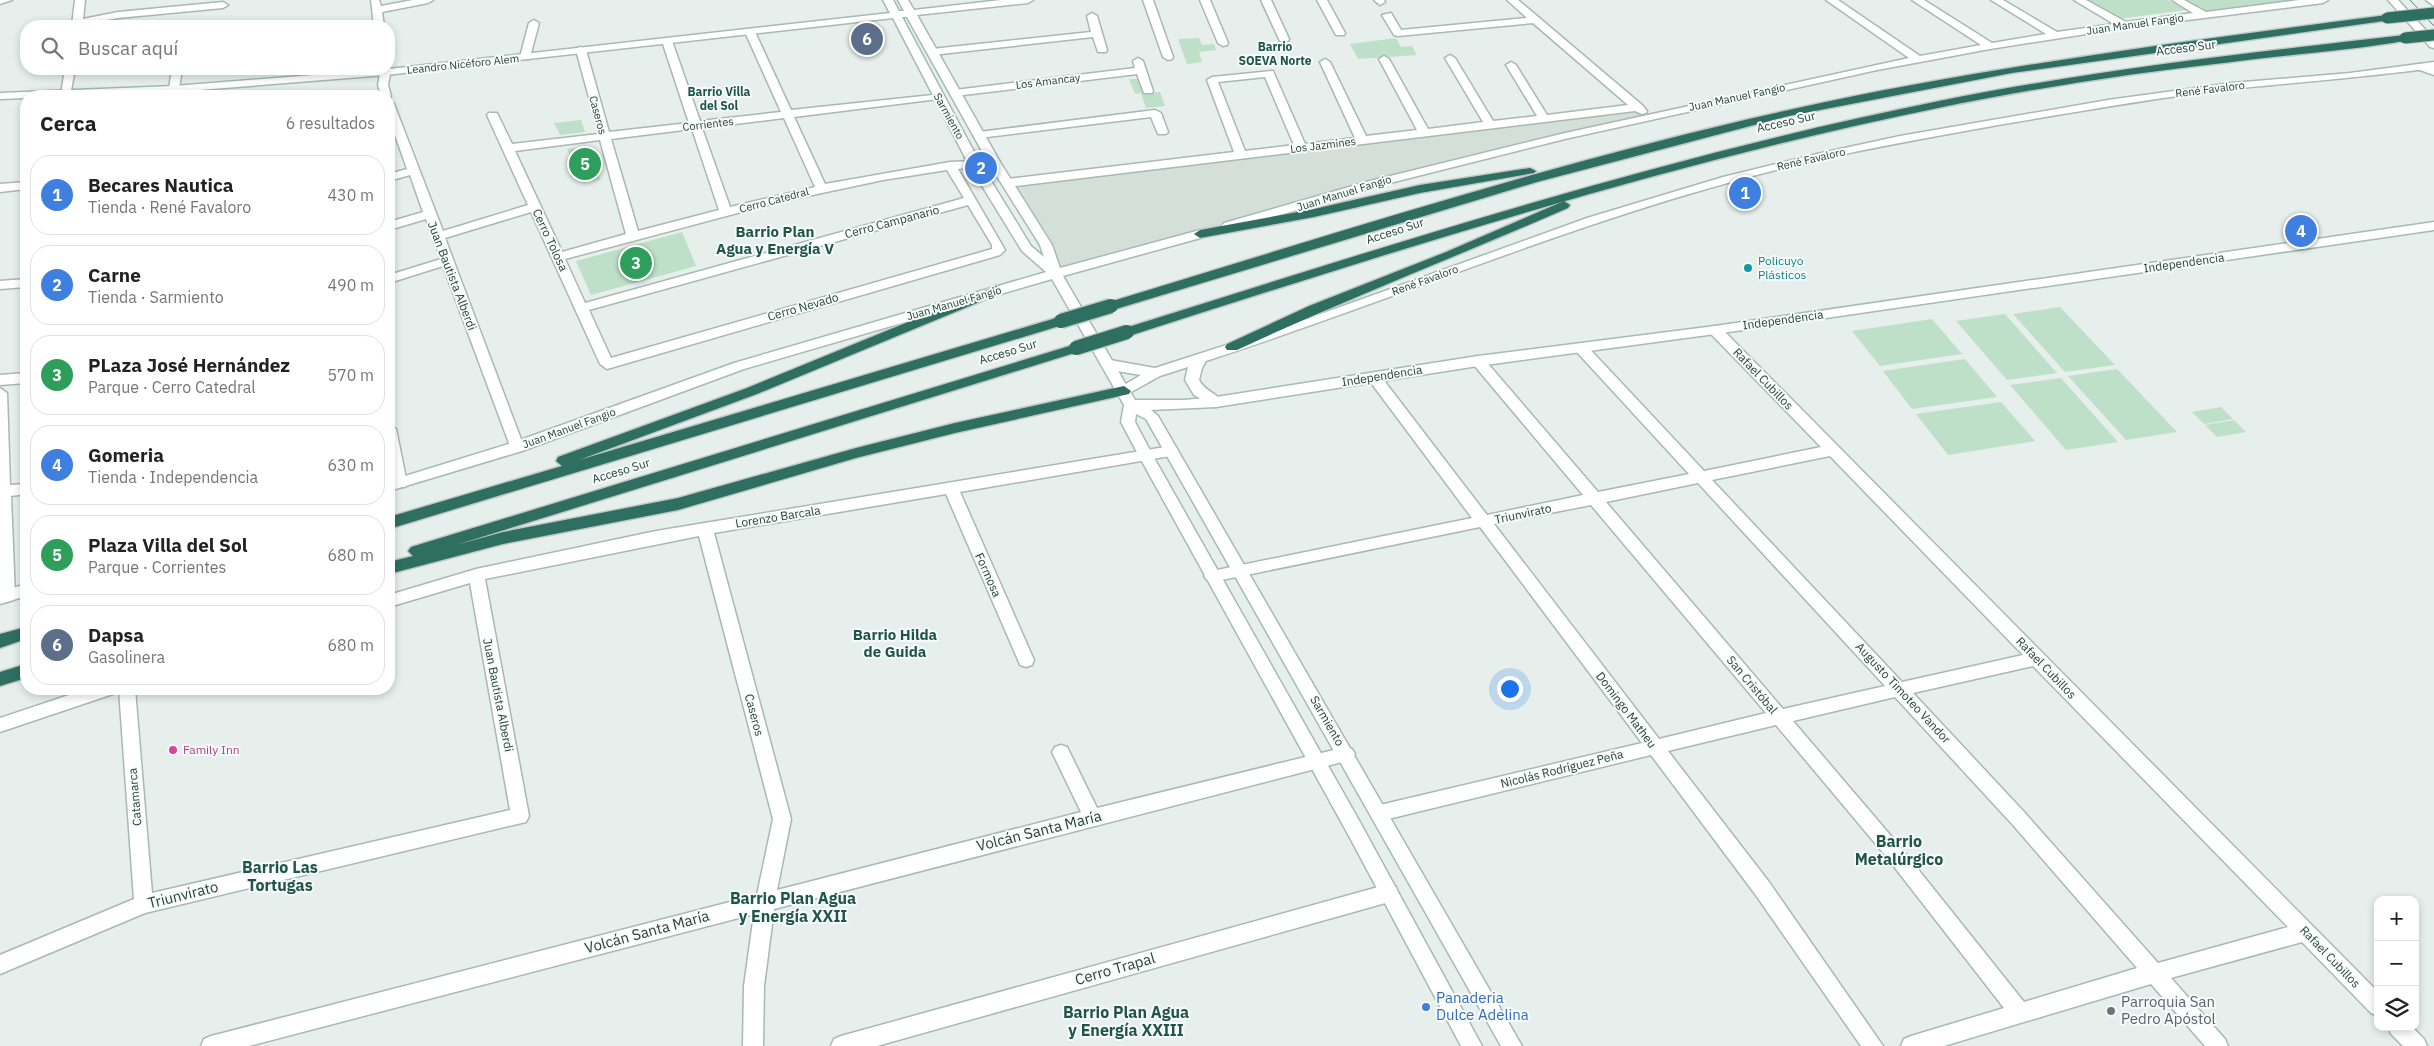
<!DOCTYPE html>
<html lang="es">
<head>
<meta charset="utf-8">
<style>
	body { margin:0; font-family:"IBM Plex Sans",sans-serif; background:#f6f6f6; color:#222 }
	.controls { position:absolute; right:15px; bottom:15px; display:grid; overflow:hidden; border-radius:10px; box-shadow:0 2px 8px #0003 }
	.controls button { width:45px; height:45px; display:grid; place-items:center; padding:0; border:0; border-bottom:1px solid #e0e0e0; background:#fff; color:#222; font:25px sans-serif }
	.you { position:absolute; left:1509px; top:688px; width:18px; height:18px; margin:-12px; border:4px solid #fff; border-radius:50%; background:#1a73e8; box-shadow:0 0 0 8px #1a73e833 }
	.badge { display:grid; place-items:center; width:32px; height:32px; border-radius:50%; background:#d93025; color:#fff; font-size:16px; font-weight:700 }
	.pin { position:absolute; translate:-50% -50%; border:2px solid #fff; box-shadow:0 1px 5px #0006 }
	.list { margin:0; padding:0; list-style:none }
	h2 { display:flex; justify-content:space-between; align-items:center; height:65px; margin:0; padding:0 20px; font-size:21px }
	h2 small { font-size:16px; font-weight:400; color:#767676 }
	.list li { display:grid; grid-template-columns:32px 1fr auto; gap:15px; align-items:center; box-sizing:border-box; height:80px; margin:0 10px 10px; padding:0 10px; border:1px solid #e0e0e0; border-radius:20px }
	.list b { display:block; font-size:19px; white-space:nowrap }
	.list p { margin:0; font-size:16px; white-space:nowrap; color:#767676 }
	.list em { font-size:16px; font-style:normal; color:#767676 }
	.icon { flex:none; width:28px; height:28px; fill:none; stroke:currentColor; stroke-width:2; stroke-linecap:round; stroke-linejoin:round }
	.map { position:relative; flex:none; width:2434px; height:1046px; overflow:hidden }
	.search { position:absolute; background:#fff; box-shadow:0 2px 8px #0003; left:20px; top:20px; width:375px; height:55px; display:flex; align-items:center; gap:12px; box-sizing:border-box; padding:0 18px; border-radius:20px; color:#767676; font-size:19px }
	.panel { position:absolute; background:#fff; box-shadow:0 2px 8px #0003; left:20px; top:90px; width:375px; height:605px; border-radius:20px }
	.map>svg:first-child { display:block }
	.built { fill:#d4dfda }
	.green { fill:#bfe0c8 }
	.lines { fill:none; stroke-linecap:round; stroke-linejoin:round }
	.street-casing { stroke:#a8b8b2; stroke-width:3 }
	.secondary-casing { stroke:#a4bbb3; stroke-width:3 }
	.highway-casing { stroke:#c2cac8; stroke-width:3 }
	.street { fill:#fff; fill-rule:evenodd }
	.secondary { fill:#fff; fill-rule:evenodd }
	.highway { fill:#2f6f62; fill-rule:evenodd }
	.tram { stroke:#5f7d75; stroke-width:1 }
	.highway-bridge-far1-casing { stroke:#c2cac8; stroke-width:13; stroke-linecap:butt }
	.highway-bridge-casing { stroke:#c2cac8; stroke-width:17; stroke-linecap:butt }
	.highway-bridge-far1 { stroke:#2f6f62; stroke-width:11 }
	.highway-bridge { stroke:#2f6f62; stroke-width:14 }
	.culture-dot { fill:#0f9aa8; stroke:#f7fbf9; stroke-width:2 }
	.hotel-dot { fill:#d1479c; stroke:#f7fbf9; stroke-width:2 }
	.shop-dot { fill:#3f7fe0; stroke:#f7fbf9; stroke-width:2 }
	.worship-dot { fill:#6b7280; stroke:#f7fbf9; stroke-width:2 }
	.labels { text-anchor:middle; stroke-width:4; stroke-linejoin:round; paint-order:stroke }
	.far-street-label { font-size:11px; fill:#24423a; stroke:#f7fbf9 }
	.far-quarter-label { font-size:12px; font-weight:bold; fill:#1f5548; stroke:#f7fbf9 }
	.street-label { font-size:12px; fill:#24423a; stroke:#f7fbf9 }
	.culture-label { font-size:12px; fill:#0d838f; stroke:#f7fbf9; text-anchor:start }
	.hotel-label { font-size:12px; fill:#b23c85; stroke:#f7fbf9; text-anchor:start }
	.quarter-label { font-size:15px; font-weight:bold; fill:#1f5548; stroke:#f7fbf9 }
	.near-street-label { font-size:15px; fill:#24423a; stroke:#f7fbf9 }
	.near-shop-label { font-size:15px; fill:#366cbe; stroke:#f7fbf9; text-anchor:start }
	.near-worship-label { font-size:15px; fill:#5b616d; stroke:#f7fbf9; text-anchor:start }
	.near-neighbourhood-label { font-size:16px; font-weight:bold; fill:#1f5548; stroke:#f7fbf9 }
</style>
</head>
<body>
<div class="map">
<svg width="2434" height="1046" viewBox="0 0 2434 1046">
	<rect width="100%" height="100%" fill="#e6efeb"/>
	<!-- built -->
	<polygon class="built" points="1638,107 1649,116 1308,204 1055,273 1008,183"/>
	<!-- green -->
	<g class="green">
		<polygon points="2086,0 2168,0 2187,10 2118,19"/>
		<polygon points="2177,0 2323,0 2204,15"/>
		<polygon points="1199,38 1202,45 1214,44 1216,50 1199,52 1202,62 1187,64 1178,39"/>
		<polygon points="1396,38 1401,47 1412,46 1417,55 1358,59 1350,44"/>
		<polygon points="1129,79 1138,79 1143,93 1160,92 1165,106 1146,108 1141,93 1135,94"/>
		<polygon points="581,120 585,132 560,135 554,123"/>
		<polygon points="590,146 600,180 583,182 567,149"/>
		<polygon points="682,232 696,266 591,295 576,261"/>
		<polygon points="2060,307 2115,365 2065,372 2013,314"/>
		<polygon points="2005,314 2057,373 2007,380 1956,321"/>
		<polygon points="1932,319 1962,354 1880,366 1852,331"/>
		<polygon points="1965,359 1997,397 1912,409 1883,371"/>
		<polygon points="2117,369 2177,432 2126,440 2068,376"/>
		<polygon points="2061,378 2118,442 2066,450 2010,385"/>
		<polygon points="2001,402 2035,441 1948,455 1916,414"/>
		<polygon points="2221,407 2233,419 2204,424 2192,412"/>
		<polygon points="2234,420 2246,432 2217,437 2205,425"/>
	</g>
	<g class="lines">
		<!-- street casing -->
		<g class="street-casing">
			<g id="street">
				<polygon points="0,0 12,0 0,4"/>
				<polygon points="75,0 85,0 83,19 118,12 223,2 228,5 223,8 118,18 72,26"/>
				<polygon points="371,0 379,0 381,6 413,0 433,0 428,3 382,12 384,26 374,26"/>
				<polygon points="1143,0 1153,0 1173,57 1172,59 1168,60 1163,57"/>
				<polygon points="1200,0 1210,0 1228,43 1227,45 1223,46 1218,43"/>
				<polygon points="1261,0 1271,0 1289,39 1288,41 1280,41 1279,39"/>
				<polygon points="1317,0 1327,0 1345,33 1344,35 1336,35"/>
				<polygon points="1374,0 1384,0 1385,2 1380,5"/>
				<path d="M1507 0H1518L1642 105 1647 111 1646 113 1642 114 1635 111 1008 187 1002 183 1008 179 1234 152 1207 80 1212 77 1273 71 1305 144 1355 138 1320 62 1325 59 1330 62 1366 136 1417 130 1379 59 1384 56 1389 59 1428 129 1483 122 1445 58 1450 55 1455 58 1493 121 1537 116 1506 65 1511 62 1516 65 1547 115 1628 105 1533 23 1398 36 1394 35 1382 15 1391 13 1401 30 1527 18ZM1265 77 1294 145 1245 151 1218 82Z"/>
				<polygon points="1826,0 1838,0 1920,56 1981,45 1912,0 1924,0 1992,43 2046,34 1991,0 2003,0 2057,32 2114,24 2074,0 2086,0 2126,22 2193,13 2172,0 2184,0 2206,12 2299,0 2328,0 2323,3 2124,28 1990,49 1877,70 1565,139 1378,186 1228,230 1222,226 1224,223 1370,181 1565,133 1909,58"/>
				<polygon points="1092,13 1097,16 1107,50 1106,52 1098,52 1093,37 932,55 927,52 932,49 1091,32 1087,16"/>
				<polygon points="534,20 539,23 530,57 529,59 521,59 520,57 529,23"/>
				<path d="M750 29 755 32 791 110 942 94V98L938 99 794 117 825 184 950 162 998 160 1000 162 994 165 958 169 1005 250 1000 255 607 369 600 364 531 212 445 238 524 447 522 451H512L443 266 389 283V275L441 259 426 219 389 230V222L423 212 410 175 389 181V174L407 169 389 118V101L394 104 443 231 528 205 487 115 489 113H497L512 144 599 134 576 50 577 48 581 47 586 50 609 132 689 123 662 41 667 38 672 41 700 121 781 112 745 32ZM784 118 815 187 730 207 702 128ZM692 129 719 210 638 231 611 139ZM600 140 626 234 562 252 515 151ZM947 170 964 198 585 303 565 259 775 203 883 180ZM968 205 992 245V249L611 358 589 310Z"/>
				<polygon points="1138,58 1143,61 1153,91 1152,93 1144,93 1137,74 955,96 950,93 955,90 1135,68 1133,61"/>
				<path d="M2434 62V68C2367 77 2299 82 2231 89 2153 98 2076 112 1998 125 1909 141 1818 157 1731 182 1553 231 1382 304 1206 361L1202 368 1199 380C1205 391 1216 393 1223 402L1216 407 1194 395 1185 380 1188 367 1160 376 1124 396 1117 391 1119 388 1141 375 1110 370 1103 365 1110 360 1155 368 1307 319 1587 218 1723 177 1817 154 1900 136 2108 100 2232 83 2350 73Z"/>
				<polygon points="389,67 391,69 388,85 391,96 389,99 389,96 381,96 378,85 381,69 389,69"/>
				<polygon points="65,69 75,69 70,96 62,96 61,94"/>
				<polygon points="172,69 182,69 179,89 174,92 169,89"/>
				<polygon points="1155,110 1161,113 1168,132 1166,134 1158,134 1151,117 979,138 973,135 979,132"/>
				<polygon points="26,182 26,189 0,192 0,184"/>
				<polygon points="26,279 26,287 0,289 0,281"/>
				<path d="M1715 326 1720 327 2378 992V1016L2371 1013 2302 942 2171 978 2225 1039 2228 1046H2205L2151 984 1944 1046H1901L1904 1039 1911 1036 2004 1008 1885 855 1776 725 1668 751 1769 882 1883 1046H1861L1755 894 1651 755 1380 821 1374 819 1371 813 1374 807 1380 805 1642 743 1480 527 1212 582 1207 580 1204 576 1207 572 1472 518 1369 380 1367 377 1369 374H1379L1487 515 1583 495 1473 364 1471 361 1473 358H1483L1598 492 1689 474 1575 350 1573 347 1575 344H1585L1704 471 1821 447 1710 333 1708 330 1710 327ZM1830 456 2023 655 1902 682 1712 480ZM1698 483 1885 686 1783 709 1606 502ZM1591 505 1766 713 1659 739 1494 524ZM2033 666 2288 927 2158 963 2025 813 1913 693ZM1895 697 2013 825 2137 968 2024 1002 1897 843 1793 721Z"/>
				<polygon points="26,373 26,383 0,385 0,375"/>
				<polygon points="0,388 7,393 10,485 26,484 26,494 11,496 15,596 13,600 7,602 0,598"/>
				<path d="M389 424 396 429 407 483 405 487H395C385 470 388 443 389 424Z"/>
				<polygon points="1171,446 1178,451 1176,455 960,492 1034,660 1032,665 1026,667 1020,665 1018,660 946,494 714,533 791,819 777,890 1081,812 1052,752 1055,747 1061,745 1067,747 1097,808 1346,747 1352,749 1355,754 1352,759 1346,761 774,909 764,986 763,1046 743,1046 744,986 754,914 249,1046 201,1046 204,1039 211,1036 757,895 773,819 699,536 485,579 529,816 526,822 145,913 0,974 0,955 134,899 119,689 135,689 152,893 510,810 470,583 389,607 389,595 476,569 656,531"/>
				<polygon points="87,689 115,689 113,694 0,732 0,718"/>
				<polygon points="1389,884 1396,887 1398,893 1396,899 1389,902 877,1046 831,1046 834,1039 841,1036"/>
				<polygon points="2388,1027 2412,1027 2424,1039 2427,1046 2403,1046 2391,1034"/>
			</g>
		</g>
		<!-- secondary casing -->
		<g class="secondary-casing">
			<g id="secondary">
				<path d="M883 0H893L899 11H904L898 0H908L914 10 1001 0H1033L1028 3 917 15 1000 162 1052 245 1060 268 1200 230 1206 234 1204 237 1063 276 1135 400H1184L1216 397 1478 356 1715 326 2434 222V230L1715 334 1478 366 1216 407 1151 410 1158 416 1522 1046H1501L1146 419 1136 414 1135 422 1153 456 1361 824 1482 1046H1461L1349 836 1139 456 1121 422 1124 405 1052 279 744 369 522 451 389 491V481L512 443 734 363 1046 272 1022 251 968 163 893 18 386 75 174 92 26 96V98L0 99V93L174 86 389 69 890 13ZM902 17H907L988 162 1040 245 1044 257 1031 246 980 163Z"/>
				<polygon points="2388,0 2398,0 2434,39 2434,48 2430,47"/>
				<polygon points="2426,0 2434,0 2434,6"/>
				<polygon points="2421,64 2434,68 2434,75 2417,69 2416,67"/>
				<polygon points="26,584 26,596 0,604 0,592"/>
			</g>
		</g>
		<!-- highway casing -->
		<g class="highway-casing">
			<g id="highway">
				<path d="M2387 15 2392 18 2391 20 2012 73 1789 116 1537 182 1116 309 1111 310 1105 306 1106 303C1334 234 1561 160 1793 109 1989 66 2188 41 2387 15Z"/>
				<path d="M2405 35 2410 38 2409 40C2351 51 2290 54 2232 62 2133 73 2035 88 1938 108 1664 164 1398 250 1132 335H1122L1120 332 1122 329C1393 244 1661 157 1939 101 2093 70 2249 53 2405 35Z"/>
				<polygon points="1530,168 1536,171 1534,173 1420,193 1314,217 1200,238 1194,234 1200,230 1314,209 1420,185"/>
				<path d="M1564 201 1570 205 1568 208C1458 256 1346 299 1237 350H1227L1225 347 1227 344 1309 306 1446 252Z"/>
				<polygon points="996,286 1002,290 1001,293 757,394 579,460 1056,318 1061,317 1068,321 1066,324 389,529 389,517 562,466 556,461 558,457 747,388"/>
				<polygon points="1076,344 1083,348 1081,351 456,545 503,532 678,498 856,448 955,423 1124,386 1131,391 1129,394 955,433 856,458 678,510 503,544 389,574 389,562 413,556 408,551 411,547"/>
				<polygon points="26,627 26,639 0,648 0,634"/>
				<polygon points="26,664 26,678 0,686 0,672"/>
			</g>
		</g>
		<!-- street -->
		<use href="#street" class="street"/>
		<!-- secondary -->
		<use href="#secondary" class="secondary"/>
		<!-- highway -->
		<use href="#highway" class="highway"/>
		<!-- tram -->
		<polyline class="tram" points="2410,0 2434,26"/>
		<!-- highway-bridge-far1 casing -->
		<g class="highway-bridge-far1-casing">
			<g id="highway-bridge-far1">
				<polyline points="2387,18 2434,13"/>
				<polyline points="2405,38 2434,35"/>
			</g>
		</g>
		<!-- highway-bridge casing -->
		<g class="highway-bridge-casing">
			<g id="highway-bridge">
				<polyline points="1061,321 1111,306"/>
				<polyline points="1076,348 1127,332"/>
			</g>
		</g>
		<!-- highway-bridge-far1 -->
		<use href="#highway-bridge-far1" class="highway-bridge-far1"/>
		<!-- highway-bridge -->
		<use href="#highway-bridge" class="highway-bridge"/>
	</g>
	<!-- markers -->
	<circle class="culture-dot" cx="1748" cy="268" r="5"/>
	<circle class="hotel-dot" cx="173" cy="750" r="5"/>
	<circle class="shop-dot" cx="1426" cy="1007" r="5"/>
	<circle class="worship-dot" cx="2111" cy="1011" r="5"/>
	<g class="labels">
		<!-- far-street labels -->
		<g class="far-street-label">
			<text transform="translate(2135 24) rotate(-8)" y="4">Juan Manuel Fangio</text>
			<text transform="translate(463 64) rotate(-6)" y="4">Leandro Nicéforo Alem</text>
			<text transform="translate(1048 81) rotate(-7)" y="4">Los Amancay</text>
			<text transform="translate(2210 89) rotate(-7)" y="4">René Favaloro</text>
			<text transform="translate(1737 97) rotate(-12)" y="4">Juan Manuel Fangio</text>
			<text transform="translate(598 115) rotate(75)" y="4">Caseros</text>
			<text transform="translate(949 116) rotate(61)" y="4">Sarmiento</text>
			<text transform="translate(708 124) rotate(-7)" y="4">Corrientes</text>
			<text transform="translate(1323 145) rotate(-7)" y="4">Los Jazmines</text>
			<text transform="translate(1811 159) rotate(-13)" y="4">René Favaloro</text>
			<text transform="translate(1344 193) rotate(-17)" y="4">Juan Manuel Fangio</text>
			<text transform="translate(774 200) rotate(-15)" y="4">Cerro Catedral</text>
			<text transform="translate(1425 280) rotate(-20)" y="4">René Favaloro</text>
			<text transform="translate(954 303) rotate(-16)" y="4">Juan Manuel Fangio</text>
			<text transform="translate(569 428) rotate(-20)" y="4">Juan Manuel Fangio</text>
		</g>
		<!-- far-quarter labels -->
		<g class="far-quarter-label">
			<text x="1275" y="51">Barrio<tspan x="1275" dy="14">SOEVA Norte</tspan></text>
			<text x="719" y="96">Barrio Villa<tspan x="719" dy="14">del Sol</tspan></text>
		</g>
		<!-- street labels -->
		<g class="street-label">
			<text transform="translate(2186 48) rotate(-7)" y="4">Acceso Sur</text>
			<text transform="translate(1786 122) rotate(-13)" y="4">Acceso Sur</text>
			<text transform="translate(892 222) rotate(-15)" y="4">Cerro Campanario</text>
			<text transform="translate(1395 231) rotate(-18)" y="4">Acceso Sur</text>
			<text transform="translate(550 240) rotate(65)" y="4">Cerro Tolosa</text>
			<text transform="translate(2184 263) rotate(-8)" y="4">Independencia</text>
			<text transform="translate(452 276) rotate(69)" y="4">Juan Bautista Alberdi</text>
			<text transform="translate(803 307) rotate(-16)" y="4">Cerro Nevado</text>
			<text transform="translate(1783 320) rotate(-8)" y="4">Independencia</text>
			<text transform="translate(1008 352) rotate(-17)" y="4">Acceso Sur</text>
			<text transform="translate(1382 376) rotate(-9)" y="4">Independencia</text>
			<text transform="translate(1763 379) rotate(46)" y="4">Rafael Cubillos</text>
			<text transform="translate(621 471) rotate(-17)" y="4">Acceso Sur</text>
			<text transform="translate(1523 514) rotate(-12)" y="4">Triunvirato</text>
			<text transform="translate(778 517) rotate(-9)" y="4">Lorenzo Barcala</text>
			<text transform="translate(988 575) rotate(66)" y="4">Formosa</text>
			<text transform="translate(2046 668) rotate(46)" y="4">Rafael Cubillos</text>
			<text transform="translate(1752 685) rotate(50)" y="4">San Cristóbal</text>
			<text transform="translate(1903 693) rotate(47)" y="4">Augusto Timoteo Vandor</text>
			<text transform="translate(498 695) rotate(79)" y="4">Juan Bautista Alberdi</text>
			<text transform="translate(1626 710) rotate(53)" y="4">Domingo Matheu</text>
			<text transform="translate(754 715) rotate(75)" y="4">Caseros</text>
			<text transform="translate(1327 721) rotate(60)" y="4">Sarmiento</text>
			<text transform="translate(1562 769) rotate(-14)" y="4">Nicolás Rodríguez Peña</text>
			<text transform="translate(135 797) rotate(-95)" y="4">Catamarca</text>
			<text transform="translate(2330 957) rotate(46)" y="4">Rafael Cubillos</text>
		</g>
		<!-- culture labels -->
		<g class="culture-label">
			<text x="1758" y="265">Policuyo<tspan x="1758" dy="14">Plásticos</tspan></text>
		</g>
		<!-- hotel labels -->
		<g class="hotel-label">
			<text x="183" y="754">Family Inn</text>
		</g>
		<!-- quarter labels -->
		<g class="quarter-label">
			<text x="775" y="237">Barrio Plan<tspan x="775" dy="17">Agua y Energía V</tspan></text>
			<text x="895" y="640">Barrio Hilda<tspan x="895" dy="17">de Guida</tspan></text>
		</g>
		<!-- near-street labels -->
		<g class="near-street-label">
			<text transform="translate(1039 831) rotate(-14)" y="5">Volcán Santa María</text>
			<text transform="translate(183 895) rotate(-14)" y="5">Triunvirato</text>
			<text transform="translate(647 932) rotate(-15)" y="5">Volcán Santa María</text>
			<text transform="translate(1115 969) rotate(-16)" y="5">Cerro Trapal</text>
		</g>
		<!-- near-shop labels -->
		<g class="near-shop-label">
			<text x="1436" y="1003">Panaderia<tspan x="1436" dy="17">Dulce Adelina</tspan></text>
		</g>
		<!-- near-worship labels -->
		<g class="near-worship-label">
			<text x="2121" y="1007">Parroquia San<tspan x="2121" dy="17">Pedro Apóstol</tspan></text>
		</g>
		<!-- near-neighbourhood labels -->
		<g class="near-neighbourhood-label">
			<text x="1899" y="847">Barrio<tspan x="1899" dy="18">Metalúrgico</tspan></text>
			<text x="280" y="873">Barrio Las<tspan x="280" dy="18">Tortugas</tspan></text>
			<text x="793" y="904">Barrio Plan Agua<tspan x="793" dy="18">y Energía XXII</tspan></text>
			<text x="1126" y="1018">Barrio Plan Agua<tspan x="1126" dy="18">y Energía XXIII</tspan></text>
		</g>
	</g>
</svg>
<div class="controls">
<button>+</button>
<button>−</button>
<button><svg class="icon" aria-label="layers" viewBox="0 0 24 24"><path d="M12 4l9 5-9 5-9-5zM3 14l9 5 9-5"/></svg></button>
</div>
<div class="you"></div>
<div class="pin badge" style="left:1745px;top:193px;background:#3f7fe0">1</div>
<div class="pin badge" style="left:981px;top:168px;background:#3f7fe0">2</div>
<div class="pin badge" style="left:636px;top:263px;background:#2e9e5b">3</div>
<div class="pin badge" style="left:2301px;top:231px;background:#3f7fe0">4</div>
<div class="pin badge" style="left:585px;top:164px;background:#2e9e5b">5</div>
<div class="pin badge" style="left:867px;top:39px;background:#5c6f8a">6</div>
<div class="search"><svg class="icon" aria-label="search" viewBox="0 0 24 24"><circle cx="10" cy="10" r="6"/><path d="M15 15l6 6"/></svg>Buscar aquí</div>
<section class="panel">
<h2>Cerca<small>6 resultados</small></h2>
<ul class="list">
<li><span class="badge" style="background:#3f7fe0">1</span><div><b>Becares Nautica</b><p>Tienda · René Favaloro</p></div><em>430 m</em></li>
<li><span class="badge" style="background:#3f7fe0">2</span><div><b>Carne</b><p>Tienda · Sarmiento</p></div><em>490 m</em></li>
<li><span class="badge" style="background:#2e9e5b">3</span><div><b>PLaza José Hernández</b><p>Parque · Cerro Catedral</p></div><em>570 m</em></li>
<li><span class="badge" style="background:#3f7fe0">4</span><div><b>Gomeria</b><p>Tienda · Independencia</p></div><em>630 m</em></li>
<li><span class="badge" style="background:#2e9e5b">5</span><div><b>Plaza Villa del Sol</b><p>Parque · Corrientes</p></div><em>680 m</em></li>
<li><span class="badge" style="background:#5c6f8a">6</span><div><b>Dapsa</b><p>Gasolinera</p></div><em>680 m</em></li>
</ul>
</section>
</div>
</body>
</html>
